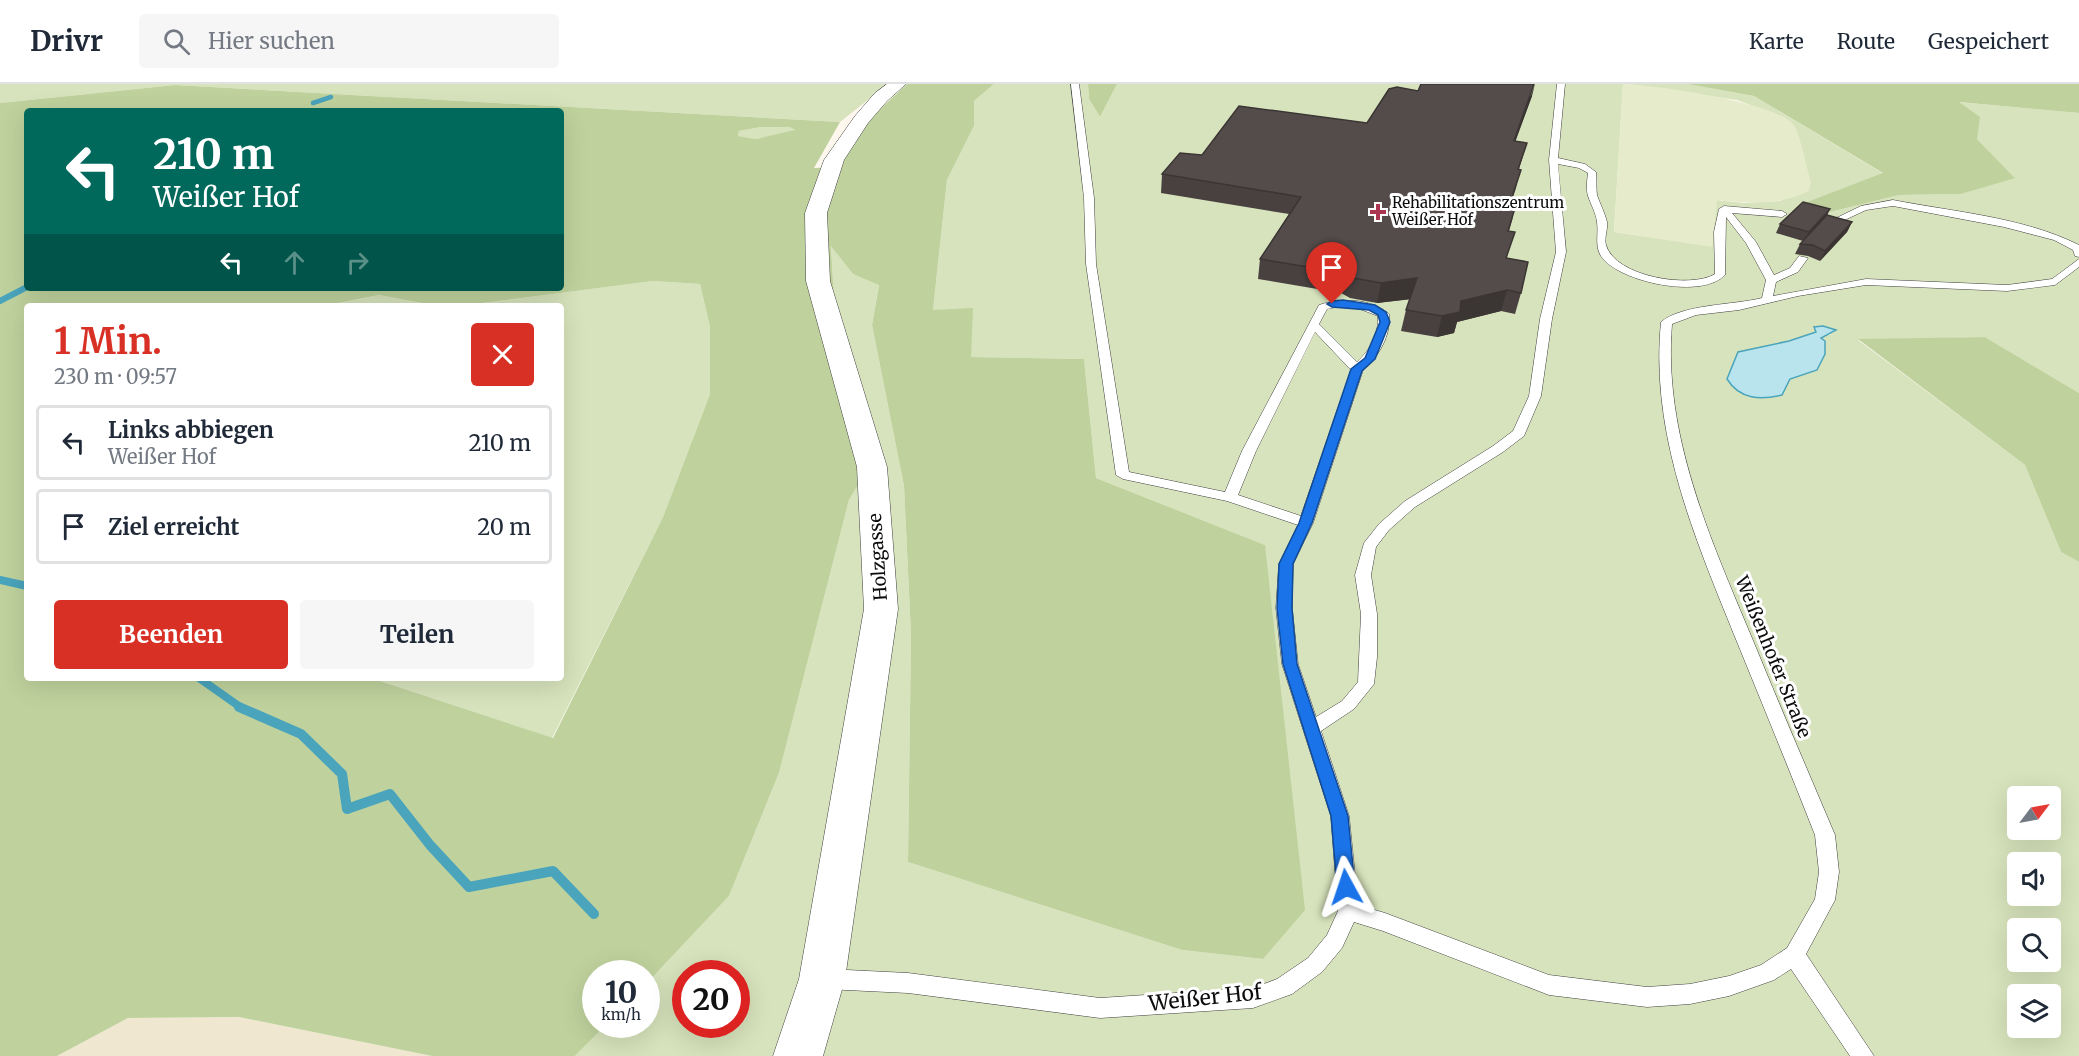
<!DOCTYPE html>
<html lang="de">
<meta charset="utf-8">
<style>
body{margin:0;font-family:Merriweather,serif;background:#f6f6f7;color:#1f2937;height:100vh;display:flex;flex-direction:column;font-size:22px;white-space:nowrap}
*{box-sizing:border-box;margin:0}
p{font-size:20px;color:#747a83}
.icon{flex:none;width:33px;height:33px;fill:none;stroke:currentColor;stroke-width:2;stroke-linecap:round;stroke-linejoin:round}
.map{position:relative;flex:1;overflow:hidden}
.sheet{position:absolute;left:24px;top:219px;width:540px;height:378px;display:flex;flex-direction:column;background:#fff;border-radius:6px;box-shadow:0 6px 24px #0002}
.sheet>*{flex:none}
.hud{position:absolute;left:24px;top:24px;width:540px;height:183px;border-radius:6px;box-shadow:0 6px 24px #0002;background:#00695c;color:#fff;overflow:hidden}
.needle{width:39px;rotate:58deg}
.tools{position:absolute;left:2007px;top:702px;display:grid;gap:12px}
.tools a{display:grid;place-items:center;width:54px;height:54px;border-radius:6px;background:#fff;box-shadow:0 6px 24px #0002;font-size:30px}
.speed{position:absolute;left:582px;top:876px;display:flex;gap:12px;font-size:30px;font-weight:700;text-align:center}
.speed>*{display:grid;place-content:center;width:78px;height:78px;border-radius:50%;background:#fff;box-shadow:0 6px 24px #0002;line-height:1}
.speed small{font-size:15px;font-weight:400}
.speed .limit{border:9px solid #d22;background:#fff;color:#111}
.pin{position:absolute;display:grid;place-items:center;width:51px;height:51px;color:#fff;margin:-62px -26px;border-radius:50% 50% 50% 0;rotate:-45deg;box-shadow:0 0 6px #0007}
.pin .icon{rotate:45deg}
.me{position:absolute;width:66px;margin:-33px;rotate:355deg;stroke-linejoin:round;filter:drop-shadow(0 0 4px #0008)}
.turn{display:flex;align-items:center;gap:21px;height:126px;padding:0 30px;font-size:27px}
.turn .icon{width:78px;height:78px;stroke-width:2.5}
.turn b{display:block;font-size:42px;line-height:51px}
.lanes{display:flex;align-items:center;height:57px;padding:0 30px;background:#0003;justify-content:center;gap:30px;direction:ltr}
.lanes .off{opacity:.35}
.round{display:grid;place-items:center;flex:none;width:63px;height:63px;border-radius:6px;background:#f6f6f7}
.overview{display:flex;align-items:center;justify-content:space-between;height:102px;padding:0 30px}
h1{font-size:36px;font-weight:700;line-height:45px;color:#d93025}
.button{display:flex;gap:12px;margin-top:auto;padding:12px 30px}
.button a{flex:1;height:69px;border-radius:6px;background:#d93025;color:#fff;font-size:24px;font-weight:700;line-height:69px;text-align:center}
.button a+a{background:#f6f6f7;color:#1f2937}
ul{padding:0;list-style:none}
li{display:flex;align-items:center;gap:18px;height:75px;margin:0 12px 9px;padding:0 18px;border:3px solid #e0e1e3;border-radius:6px}
li div{flex:1}
li b{display:block;font-size:22px}
li em{font-style:normal}
header{display:flex;align-items:center;gap:36px;box-sizing:border-box;height:84px;padding:0 30px;background:#fff;border-bottom:2px solid #e0e1e3}
header strong{font-size:28px}
nav{display:flex;gap:33px;margin-inline-start:auto;font-size:21px}
.search{width:420px;height:54px;background:#f6f6f7;display:flex;align-items:center;gap:15px;box-sizing:border-box;padding:0 21px;border-radius:6px;color:#747a83;font-size:22px}
.map>svg:first-child{display:block}
</style>
<header>
<strong>Drivr</strong>
<div class="search"><svg class="icon" aria-label="search" viewBox="0 0 24 24"><circle cx="10" cy="10" r="6"/><path d="M15 15l6 6"/></svg>Hier suchen</div>
<nav><a>Karte</a><a>Route</a><a>Gespeichert</a></nav>
</header>
<div class="map">
<svg width="2079" height="972" viewBox="0 0 2079 972">
<rect width="100%" height="100%" fill="#fdf7ee"/>
<path fill="#f0e7d1" d="M239 933 432 972H57L128 934Z"/>
<path fill="#d7e3bc" fill-rule="evenodd" d="M0 0H888L840 38 175 1 0 19Z
M994 0H1088L1089 15 1100 33 1117 0H1623L1614 148 1712 162 1716 116 1744 119 1781 117 1786 34 1737 16 1627 0H1687L1754 12 1884 90 1807 118 1826 129 1899 111 1961 110 2014 93 1977 55 1957 18 2079 29V309L1985 253 1858 256 2025 381 2061 468 2079 478V972H575L606 941 646 940 647 899 729 812 779 689 849 416 879 366 834 215 831 161 853 190 879 200 872 241 904 402 911 551 908 778 1182 866 1263 875 1265 461 1096 394 1084 275 971 273 933 226 947 96 974 42V17ZM1823 242 1831 251H1823L1821 254 1825 257V270L1817 286 1790 295H1727L1739 268 1789 257 1817 248 1815 243ZM2018 712H2050V746H2018ZM2018 778H2050V812H2018ZM2018 844H2050V878H2018ZM686 890H736V940H686ZM2018 910H2050V944H2018Z
M761 43H791L796 47 756 55 738 52 739 47Z
M653 197 700 200 710 243V310L663 433 552 654 371 594H561V222H459Z
M379 211 438 222H322Z"/>
<path fill="#bfd29d" fill-rule="evenodd" d="M907 0H994L974 17V42L947 96 933 226 973 224 971 273 1084 275 1096 394 1265 461 1305 826 1263 875 1182 866 908 778 911 551 904 402 872 241 879 201 853 190 831 162 834 215 879 366 849 416 779 689 729 812 647 899 646 890H596V940L606 941 575 972H432L239 933 128 934 57 972H0V19L175 1 840 38 814 84 840 83 861 43ZM27 27H561V204H27ZM761 43H790L795 46 756 55 738 52 739 47ZM653 197 700 200 710 243V310L663 433 553 654 371 594H27V222H322L379 211 438 222H459Z
M1088 0H1117L1100 33 1089 15Z
M1687 0H2079V29L1959 18 1980 33 1977 55 2015 94 1961 110 1899 111 1826 129 1807 118 1883 89 1754 12Z
M1985 253 2079 309V478L2061 468 2025 381 1858 255Z"/>
<path fill="#e6ebcc" d="M1623 0C1655 1 1774 18 1793 40 1800 48 1807 86 1811 98L1809 107C1779 122 1749 119 1717 116L1712 163 1614 148Z"/>
<path fill="#b9e4ee" stroke="#49a4bc" stroke-width="1.5" d="M1823 242 1836 246 1821 254 1825 257V270L1817 286 1790 295 1782 311C1761 316 1740 316 1727 295L1738 268 1789 257 1816 248 1814 243Z"/>
<g fill="none" stroke-linecap="round" stroke-linejoin="round">
<path stroke="#49a4bc" stroke-width="4.5" d="M313 19 331 13"/>
<path stroke="#49a4bc" stroke-width="6" d="M0 217 27 203"/>
<path stroke="#49a4bc" stroke-width="8" d="M0 496 27 502
M199 594 243 625"/>
<path stroke="#49a4bc" stroke-width="10" d="M239 623 301 650 342 690 347 725 390 710 430 761 469 803 553 787 594 830"/>
<defs>
<path id="service" d="M1071 0H1079L1094 114 1096 180 1129 388 1225 408 1242 367 1319 221C1340 214 1371 214 1389 230 1391 252 1379 272 1363 286L1313 439 1293 480 1292 524 1298 580 1316 633 1342 617 1358 598 1361 530 1355 491 1364 459 1379 440 1405 417 1493 362 1513 347 1529 312 1540 235 1556 168 1549 76 1557 0H1565L1558 74 1585 80 1596 88C1597 96 1596 104 1597 111 1600 120 1605 129 1607 138 1608 145 1604 154 1606 161 1615 193 1691 205 1715 190L1714 148 1719 125 1724 122 1782 127 1787 130 1782 133 1732 129 1756 158 1774 191 1790 184 1799 172 1808 174 1798 188 1776 198 1773 212 1866 195 2007 201 2052 195 2079 175V183L2055 201 2007 207 1866 201 1798 212 1739 226 1696 231 1672 240C1663 350 1710 454 1752 554 1779 620 1807 685 1835 751L1839 788 1835 816 1806 870 1874 972H1850L1791 885 1774 896 1729 912 1690 920 1647 923 1549 911 1383 847 1354 838 1342 864 1322 888 1292 910 1253 924 1100 934 908 909 826 905 819 902 815 895 819 888 826 885 908 889 1100 914 1253 904 1277 895 1308 874 1327 851 1338 827 1331 732 1282 580 1276 524 1279 480 1298 441 1227 417 1123 395 1116 391 1086 180 1084 114ZM1558 80 1579 84 1588 89C1587 97 1586 105 1588 112 1591 121 1596 129 1597 138 1599 153 1593 165 1605 177 1627 199 1702 215 1725 191L1726 133 1746 159 1766 196 1762 214C1735 221 1682 220 1661 238 1650 349 1694 452 1735 553 1762 619 1789 685 1815 751L1819 788 1815 815 1787 864 1761 881 1729 892 1690 900 1647 903 1549 891 1385 829 1358 821 1349 732 1321 647 1354 625 1374 600 1377 573V530L1371 491 1376 463 1389 446 1415 423 1503 368 1524 352 1541 312 1552 235 1566 168ZM1338 223 1360 225 1378 232C1379 250 1370 266 1357 278L1319 240 1327 225ZM1315 248 1351 286 1301 432 1238 411 1256 367Z
M1893 116C1954 128 2023 133 2079 161V173L2075 172 2073 166 2054 156 2004 143 1893 122 1866 126 1834 141 1826 139 1861 122Z"/>
<path id="tertiary" d="M887 0H906L887 17 868 39 844 76 827 129 830 197 887 383 898 525 845 895 823 972H773L799 895 864 525 857 383 806 197 805 129 824 76 855 32 875 9Z"/>
</defs>
<use href="#service" stroke="#3f3f3f" stroke-width="1"/>
<use href="#tertiary" stroke="#3f3f3f" stroke-width="1"/>
<use href="#service" fill="#fff" fill-rule="evenodd"/>
<use href="#tertiary" fill="#fff" fill-rule="evenodd"/>
</g>
<path fill="#484140" d="M1418 7 1532 12 1515 57 1527 59 1519 85 1516 104 1513 113V133L1509 147 1507 175 1521 209 1515 230 1501 227 1457 238 1454 249 1437 253 1401 247 1406 226 1410 215 1377 219 1350 214 1341 209 1258 195 1260 175 1289 130 1161 109 1162 90 1202 71 1367 39Z
M1827 131 1852 138 1847 148 1820 177 1808 172 1795 170 1800 160 1803 157 1776 149 1780 140Z"/>
<path fill="#3b3534" d="M1535 0 1532 12 1509 75 1514 57Z
M1830 125 1826 134 1804 157 1809 148Z
M1852 138 1847 148 1820 177 1825 167Z
M1417 194 1412 215 1377 219 1381 199Z
M1507 206 1501 227 1457 238 1454 249 1437 253 1442 232 1461 217Z"/>
<path fill="#544c4a" stroke="#3b3534" stroke-width="1.5" d="M1421 0H1534L1514 57 1527 59 1518 85 1521 86 1512 113 1518 114 1508 147 1515 148 1506 174 1528 178 1521 209 1507 206 1461 217 1460 228 1442 232 1406 226 1417 194 1381 199 1354 194 1345 189 1260 175 1301 113 1162 90 1180 69 1202 71 1239 22 1367 39 1389 5 1397 3 1418 7Z
M1803 118 1830 125 1809 148 1780 140Z
M1827 131 1852 138 1825 167 1813 161 1800 160Z"/>
<path fill="#1a73e8" stroke="#114b97" stroke-width="1.5" d="M1343 216 1375 221 1386 228 1390 238 1375 275 1362 287 1312 439 1293 480 1292 524 1297 580 1348 732 1355 803 1352 809 1346 811 1340 809 1337 803 1331 732 1283 580 1277 524 1279 480 1299 439 1351 285 1365 274 1380 238 1378 231 1369 226 1332 223 1327 220 1332 217Z"/>
<path fill="#ab3652" stroke="#fff" stroke-width="2" d="M1375 119h6v6h6v6h-6v6h-6v-6h-6v-6h6z"/>
<g text-anchor="middle" stroke-width="6" stroke-linejoin="round" paint-order="stroke">
<g font-size="15" fill="#0c0c0c" stroke="#fff" text-anchor="start">
<text x="1392" y="124">Rehabilitationszentrum<tspan x="1392" dy="17">Weißer Hof</tspan></text>
</g>
<g font-size="18" fill="#0c0c0c" stroke="#fff">
<text transform="translate(878 473) rotate(-94)" y="6">Holzgasse</text>
<text transform="translate(1773 573) rotate(68)" y="6">Weißenhofer Straße</text>
</g>
<g font-size="21" fill="#0c0c0c" stroke="#fff">
<text transform="translate(1205 914) rotate(-6)" y="7">Weißer Hof</text>
</g>
</g>
</svg>
<div class="tools">
<a><svg class="needle" viewBox="-14 -14 28 28"><path d="M0-13l5 13h-10z" fill="#e53935"/><path d="M0 13l5-13h-10z" fill="#747a83"/></svg></a>
<a><svg class="icon" aria-label="sound" viewBox="0 0 24 24"><path d="M4 9h4l5-4v14l-5-4H4zM17 9q2 3 0 6"/></svg></a>
<a><svg class="icon" aria-label="search" viewBox="0 0 24 24"><circle cx="10" cy="10" r="6"/><path d="M15 15l6 6"/></svg></a>
<a><svg class="icon" aria-label="layers" viewBox="0 0 24 24"><path d="M12 4l9 5-9 5-9-5zM3 14l9 5 9-5"/></svg></a>
</div>
<div class="speed"><div>10<small>km/h</small></div><div class="limit">20</div></div>
<div class="pin" style="left:1332px;top:220px;background:#d93025"><svg class="icon" aria-label="arrive" viewBox="0 0 24 24"><path d="M6 21V4h12l-3 4 3 4H6"/></svg></div>
<svg class="me" style="left:1346px;top:803px" viewBox="-20 -20 40 40"><path d="M0-17L14 15 0 8-14 15z" fill="#1a73e8" stroke="#fff" stroke-width="4"/></svg>
<div class="hud">
<div class="turn"><svg class="icon" aria-label="left" viewBox="0 0 24 24"><path d="M17 20v-9H6M10 6l-5 5 5 5"/></svg><div><b>210 m</b>Weißer Hof</div></div>
<div class="lanes"><svg class="icon" aria-label="left" viewBox="0 0 24 24"><path d="M17 20v-9H6M10 6l-5 5 5 5"/></svg><svg class="icon off" aria-label="ahead" viewBox="0 0 24 24"><path d="M12 20V5M6 11l6-6 6 6"/></svg><svg class="icon off" aria-label="right" viewBox="0 0 24 24"><path d="M7 20v-9h11M14 6l5 5-5 5"/></svg></div>
</div>
<section class="sheet">
<div class="overview"><div><h1>1 Min.</h1><p>230 m · 09:57</p></div><a class="round" style="background:#d93025;color:#fff"><svg class="icon" aria-label="close" viewBox="0 0 24 24"><path d="M6 6l12 12M18 6L6 18"/></svg></a></div>
<ul>
<li><svg class="icon" aria-label="left" viewBox="0 0 24 24"><path d="M17 20v-9H6M10 6l-5 5 5 5"/></svg><div><b>Links abbiegen</b><p>Weißer Hof</p></div><em>210 m</em></li>
<li><svg class="icon" aria-label="arrive" viewBox="0 0 24 24"><path d="M6 21V4h12l-3 4 3 4H6"/></svg><div><b>Ziel erreicht</b></div><em>20 m</em></li>
</ul>
<div class="button"><a>Beenden</a><a>Teilen</a></div>
</section>
</div>
